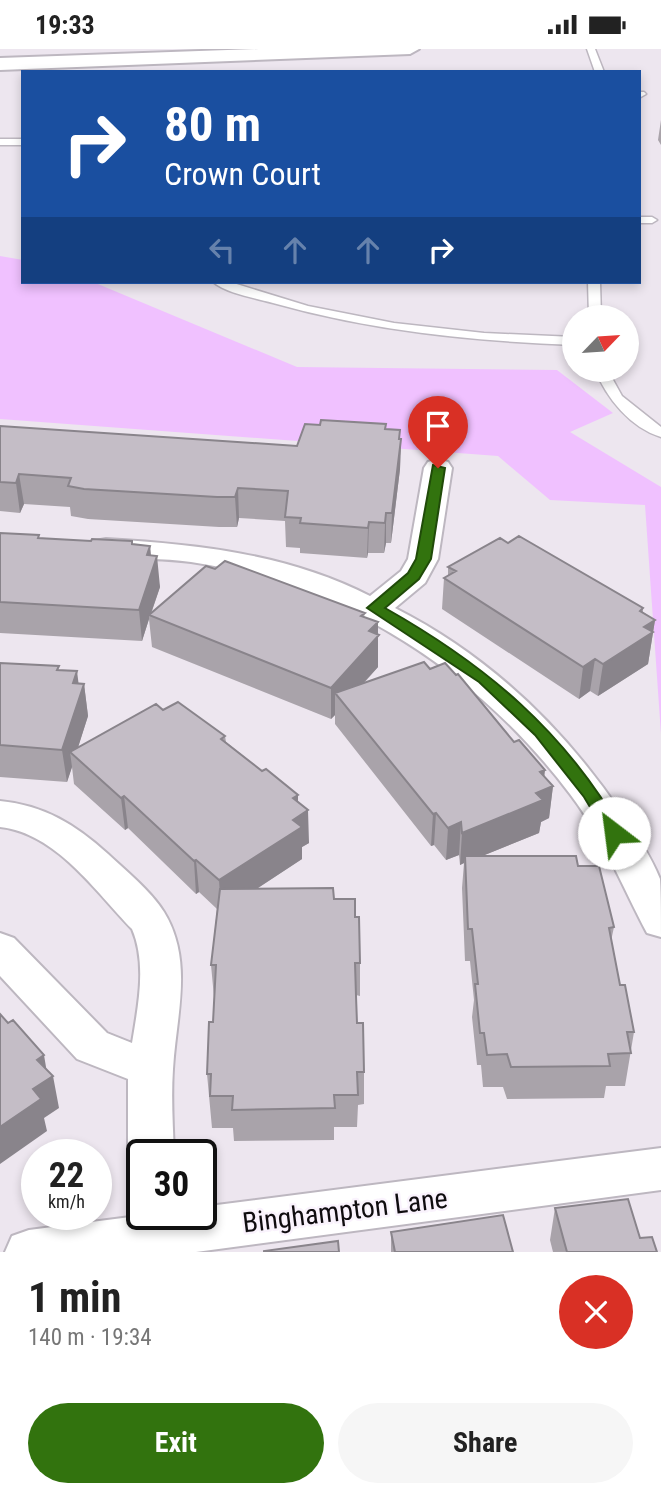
<!DOCTYPE html>
<meta charset="utf-8">
<style>
body{margin:0;font-family:"Roboto Condensed",sans-serif;background:#f6f6f6;color:#222;height:100vh;display:flex;flex-direction:column;font-size:26px;white-space:nowrap}
*{box-sizing:border-box;margin:0}
p{font-size:23px;color:#767676}
.icon{flex:none;width:38px;height:38px;fill:none;stroke:currentColor;stroke-width:2;stroke-linecap:round;stroke-linejoin:round}
.map{position:relative;height:1203px;overflow:hidden}
.side{display:flex;flex-direction:column;background:#fff;flex:1}
.side>*{flex:none}
.top-card{position:absolute;left:21px;top:21px;width:620px;height:214px;border-radius:0px;box-shadow:0 4px 10px #0003;background:#1a4fa0;color:#fff;overflow:hidden}
.needle{width:46px;rotate:65deg}
.buttons{position:absolute;left:562px;top:256px;display:grid;gap:14px}
.buttons a{display:grid;place-items:center;width:77px;height:77px;border-radius:50%;background:#fff;box-shadow:0 4px 10px #0003;font-size:35px}
.speed{position:absolute;left:21px;top:1090px;display:flex;gap:14px;font-size:35px;font-weight:700;text-align:center}
.speed>*{display:grid;place-content:center;width:91px;height:91px;border-radius:50%;background:#fff;box-shadow:0 4px 10px #0003;line-height:1}
.speed small{font-size:18px;font-weight:400}
.speed .limit{border:4px solid #111;border-radius:10px;background:#fff;color:#111}
.pin{position:absolute;display:grid;place-items:center;width:60px;height:60px;color:#fff;margin:-72px -30px;border-radius:50% 50% 50% 0;rotate:-45deg;box-shadow:0 0 7px #0007}
.pin .icon{rotate:45deg}
.me{position:absolute;width:77px;margin:-38px;rotate:330deg;stroke-linejoin:round;filter:drop-shadow(0 0 5px #0008)}
.turn{display:flex;align-items:center;gap:24px;height:147px;padding:0 28px;font-size:32px}
.turn .icon{width:91px;height:91px;stroke-width:2.5}
.turn b{display:block;font-size:49px;line-height:60px}
.lanes{display:flex;align-items:center;height:66px;padding:0 28px;background:#0003;justify-content:center;gap:35px;direction:ltr}
.lanes .off{opacity:.35}
.round{display:grid;place-items:center;flex:none;width:74px;height:74px;border-radius:37px;background:#f6f6f6}
.head{display:flex;align-items:center;justify-content:space-between;height:119px;padding:0 28px}
h1{font-size:42px;font-weight:700;line-height:52px}
.button{display:flex;gap:14px;margin-top:auto;padding:14px 28px}
.button a{flex:1;height:80px;border-radius:42px;background:#32730e;color:#fff;font-size:28px;font-weight:700;line-height:80px;text-align:center}
.button a+a{background:#f6f6f6;color:#222}
.status{display:flex;justify-content:space-between;align-items:center;height:49px;padding:0 35px;background:#fff;direction:ltr}
.status svg{height:19px;fill:currentColor}
.map>svg:first-child{display:block}
</style>
<div class="status"><b>19:33</b><svg viewBox="0 0 49 12"><path d="M0 12V9h3v3zM5 12V6h3v6zM10 12V3h3v9zM15 12V0h3v12zM26 1h20v11H26zM47 4h2v5h-2z"/></svg></div>
<div class="map">
<svg width="661" height="1203" viewBox="0 0 661 1203">
<rect width="100%" height="100%" fill="#ede6ef"/>
<path fill="#f0c1ff" d="M0 207 23 211V233H93L297 318 557 321 613 364 570 383 661 438V685L645 456 550 451 498 407 0 370Z"/>
<g fill="none" stroke-linecap="round" stroke-linejoin="round">
<defs>
<path id="lane" d="M587 0H595L604 23H595Z
M639 43H644L646 45 639 49Z
M0 90H23V96H0Z
M639 168H652L657 171 652 174H639Z
M213 233H230L308 257 394 274 484 284 574 288V296C472 292 372 282 273 254 255 249 228 245 213 233Z
M588 233H600L601 268H589Z
M595 320H607L622 347 661 378V388C631 379 606 349 595 320Z"/>
<path id="street" d="M259 0H419L410 5 0 21V9Z
M438 410 448 413 452 419 438 510 425 534 395 559C488 606 564 679 622 765 636 785 651 807 660 830 661 846 661 871 661 888L647 884C622 837 603 788 570 745 478 623 343 535 191 513 163 509 134 510 106 508L95 506 91 499 95 492 106 490C197 495 288 505 370 547L401 522 408 510 424 419 428 413Z
M0 752C44 756 76 776 108 805 126 822 151 842 164 863 194 912 176 967 173 1020 171 1049 173 1077 174 1106H142V1123L135 1120 128 1106V1030L77 1010 0 927V884L14 889 107 984 132 994C138 957 147 915 132 880 95 842 56 784 0 778Z
M661 1099V1141L196 1203H5L12 1187 29 1181 146 1166H201V1158Z"/>
</defs>
<use href="#lane" stroke="#bdb7c0" stroke-width="3"/>
<use href="#street" stroke="#bdb7c0" stroke-width="4"/>
<use href="#lane" fill="#fff" fill-rule="evenodd"/>
<use href="#street" fill="#fff" fill-rule="evenodd"/>
</g>
<path fill="#a9a3aa" d="M661 71V96L658 91Z
M0 377 297 397 386 380 401 390 400 420 391 494H386L384 504H368L367 509 300 504V499L286 498 285 472 239 469 237 478H219L88 470 71 467 70 458 24 455 20 464 0 462Z
M0 484 39 486V489L91 492H132L133 496 150 497 151 507 160 538 151 565 215 520 365 564 364 568 378 573V618L364 634 430 620 514 693 553 737 549 769 541 773 539 784 482 807 578 817 614 878 611 892 620 936 634 983 625 1037H606L604 1049 507 1050 503 1038H483L481 1016H477L472 968 474 951 470 912H465L462 839 464 814 460 816 459 806 446 811 434 796 431 797 335 675V666L331 670 152 598 149 570 142 592 0 584Z
M508 494 643 559V563L655 571 648 615 598 647 590 642 579 650 442 560 444 529 448 527V518Z
M0 614 59 621 79 635H84L88 667 78 698 163 661 225 687 226 693 262 722 298 746V753L309 794 302 798V810L258 839 334 850 355 868 360 914V947L356 946 357 974 364 1023V1055L358 1056 357 1078H334V1091L234 1092 233 1079H212L207 1025 213 973 214 948 211 916 217 860 199 843 196 845 128 779 125 781 74 735 72 718 67 733 0 728Z
M555 1159 640 1189 657 1203H553L550 1191Z
M391 1183 513 1203H391Z"/>
<path fill="#89848b" d="M400 381 399 407 401 390 400 420 391 494 392 464Z
M19 425 24 455 20 464 16 434Z
M238 439 239 469 237 478 235 448Z
M386 464V494L384 504 385 474Z
M369 473 368 504 367 509 368 479Z
M150 497 152 522 157 507 160 538 150 567 149 566V570L142 592 139 561 147 506Z
M655 571 648 615 598 647 603 615 644 578Z
M378 573V618L344 655 335 644V666L331 670V639L369 582Z
M595 610 590 642 579 650 583 618Z
M77 622 80 646 84 635 88 667 75 708 70 703 72 718 67 733 62 701 73 634Z
M545 721 543 741 553 737 549 769 541 773 539 784 465 814V807L464 814 460 816 462 784 540 723Z
M298 746V768L308 761 309 794 302 798V810L221 863 219 831 293 749Z
M124 747 128 779 125 781 121 749Z
M436 764 434 796 431 797 433 765Z
M461 773 459 806 446 811 448 779Z
M196 811 199 843 196 845 194 812Z
M44 1006 48 1030 53 1027 59 1059 44 1069 47 1082 0 1115V1078L33 1040 37 1011Z"/>
<path fill="#c4bdc6" stroke="#89848b" stroke-width="2" d="M321 371 386 375 385 380 400 381 399 390H401L392 464H386L385 474 369 473 368 479 300 474 301 469 285 468 288 442 238 439 235 448H217L84 440 68 437 71 429 19 425 16 434 0 433V377L297 397 305 375 320 376Z
M0 484 39 486 38 489 91 492 92 490 132 492V495L150 497 147 506 157 507 139 561 0 553Z
M519 487 643 559 640 562 655 571 644 578 653 583 603 615 595 610 583 618 444 529 456 522 448 518 500 489 508 494Z
M225 512 365 564 361 567 378 573 369 582 379 586 331 639 149 566 206 517 215 520Z
M424 613 430 620 445 614 456 626 458 625 514 693 519 691 545 721 540 723 553 737 536 744 543 751 462 784 461 773 448 779 436 764 433 765 335 644Z
M0 614 59 617 57 621 77 622 73 634 84 635 62 701 0 696Z
M178 653 225 687 221 690 262 722 266 720 298 746 293 749 308 761 293 771 302 778 219 831 196 811 194 812 124 747 121 749 70 703 156 655 163 661Z
M465 807H576L578 817H599L614 878 609 879 620 936H625L634 983H627L631 1004 608 1005 610 1017 511 1018 507 1005 487 1006 484 984H480L475 935H478L472 880H468Z
M333 839 334 850H355V868H359L360 914H355L356 947 357 974H363L364 1023H357L358 1046H334L335 1059 232 1061 233 1047H210L211 1025H207L209 973H213L216 916H211L220 840Z
M0 965 8 974 13 971 44 1006 37 1011 53 1027 33 1040 41 1050 0 1078Z
M628 1150 640 1189 652 1188 657 1203H567L555 1159Z
M503 1166 513 1203H395L391 1183Z
M338 1192 339 1203H264V1202Z"/>
<path fill="#32730e" stroke="#204b09" stroke-width="2" d="M433 416 445 419 431 510 419 530 385 559C486 616 565 682 623 784L620 788H608L584 748 535 686 479 633 367 559 408 524 416 510Z"/>
<g text-anchor="middle" stroke-width="5" stroke-linejoin="round" paint-order="stroke">
<g font-size="28" fill="#0f0c0f" stroke="#faf3fd">
<text transform="translate(345 1161) rotate(-7)" y="10">Binghampton Lane</text>
</g>
</g>
</svg>
<div class="buttons">
<a><svg class="needle" viewBox="-14 -14 28 28"><path d="M0-13l5 13h-10z" fill="#e53935"/><path d="M0 13l5-13h-10z" fill="#767676"/></svg></a>
</div>
<div class="speed"><div>22<small>km/h</small></div><div class="limit">30</div></div>
<div class="pin" style="left:438px;top:419px;background:#d93025"><svg class="icon" aria-label="arrive" viewBox="0 0 24 24"><path d="M6 21V4h12l-3 4 3 4H6"/></svg></div>
<svg class="me" style="left:614px;top:784px" viewBox="-20 -20 40 40"><circle r="19" fill="#fff"/><path d="M0-13L10 11 0 6-10 11z" fill="#32730e"/></svg>
<div class="top-card">
<div class="turn"><svg class="icon" aria-label="right" viewBox="0 0 24 24"><path d="M7 20v-9h11M14 6l5 5-5 5"/></svg><div><b>80 m</b>Crown Court</div></div>
<div class="lanes"><svg class="icon off" aria-label="left" viewBox="0 0 24 24"><path d="M17 20v-9H6M10 6l-5 5 5 5"/></svg><svg class="icon off" aria-label="ahead" viewBox="0 0 24 24"><path d="M12 20V5M6 11l6-6 6 6"/></svg><svg class="icon off" aria-label="ahead" viewBox="0 0 24 24"><path d="M12 20V5M6 11l6-6 6 6"/></svg><svg class="icon" aria-label="right" viewBox="0 0 24 24"><path d="M7 20v-9h11M14 6l5 5-5 5"/></svg></div>
</div>
</div>
<section class="side">
<div class="head"><div><h1>1 min</h1><p>140 m · 19:34</p></div><a class="round" style="background:#d93025;color:#fff"><svg class="icon" aria-label="close" viewBox="0 0 24 24"><path d="M6 6l12 12M18 6L6 18"/></svg></a></div>
<div class="button"><a>Exit</a><a>Share</a></div>
</section>
